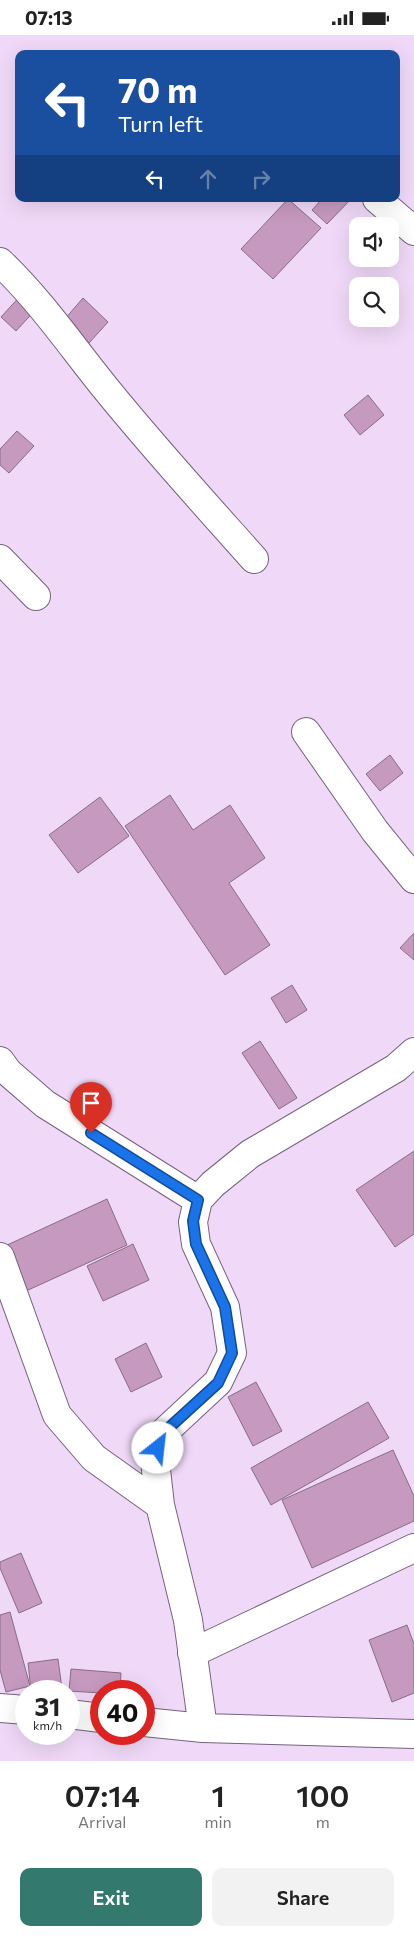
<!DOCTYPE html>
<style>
body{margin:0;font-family:Commissioner,sans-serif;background:#f2f2f2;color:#222;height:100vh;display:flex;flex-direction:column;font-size:19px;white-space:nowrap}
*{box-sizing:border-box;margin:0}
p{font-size:16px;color:#767676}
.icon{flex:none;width:28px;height:28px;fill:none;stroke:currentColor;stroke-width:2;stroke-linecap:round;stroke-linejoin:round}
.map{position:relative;height:1726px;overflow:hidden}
.sheet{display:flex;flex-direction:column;background:#fff;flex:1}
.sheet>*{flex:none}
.top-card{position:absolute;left:15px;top:15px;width:385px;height:152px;border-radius:10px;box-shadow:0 5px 20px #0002;background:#1a4fa0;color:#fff;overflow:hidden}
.controls{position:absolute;left:349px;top:182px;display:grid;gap:10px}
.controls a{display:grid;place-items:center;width:50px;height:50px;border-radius:10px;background:#fff;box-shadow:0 5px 20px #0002;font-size:25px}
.speed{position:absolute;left:15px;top:1645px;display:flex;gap:10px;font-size:25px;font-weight:700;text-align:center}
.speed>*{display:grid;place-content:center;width:65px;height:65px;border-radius:50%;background:#fff;box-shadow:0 5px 20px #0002;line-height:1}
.speed small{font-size:12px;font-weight:400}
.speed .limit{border:8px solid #d22;background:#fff;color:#111}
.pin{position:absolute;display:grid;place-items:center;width:42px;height:42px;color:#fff;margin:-51px -21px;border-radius:50% 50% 50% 0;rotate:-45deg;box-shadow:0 0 5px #0007}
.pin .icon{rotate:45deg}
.me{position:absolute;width:55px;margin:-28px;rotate:29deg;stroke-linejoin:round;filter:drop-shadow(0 0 4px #0008)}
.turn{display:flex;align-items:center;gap:18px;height:105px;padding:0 20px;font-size:22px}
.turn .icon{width:65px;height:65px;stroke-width:2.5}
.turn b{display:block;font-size:35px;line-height:42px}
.lanes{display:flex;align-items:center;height:48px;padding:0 20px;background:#0003;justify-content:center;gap:25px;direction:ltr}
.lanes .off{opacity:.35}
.eta{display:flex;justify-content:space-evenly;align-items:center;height:85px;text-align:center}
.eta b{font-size:30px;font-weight:600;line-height:35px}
.action{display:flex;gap:10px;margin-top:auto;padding:10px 20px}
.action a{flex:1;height:58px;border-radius:10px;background:#34796d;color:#fff;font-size:20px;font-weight:600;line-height:58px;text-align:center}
.action a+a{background:#f2f2f2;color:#222}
.status{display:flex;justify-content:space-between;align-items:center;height:35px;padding:0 25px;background:#fff;direction:ltr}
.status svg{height:14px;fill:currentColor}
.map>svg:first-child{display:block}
</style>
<div class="status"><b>07:13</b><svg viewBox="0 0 49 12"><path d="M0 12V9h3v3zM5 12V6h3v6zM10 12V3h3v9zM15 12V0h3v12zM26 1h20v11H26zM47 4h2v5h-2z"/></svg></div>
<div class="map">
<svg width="414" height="1726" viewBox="0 0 414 1726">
<rect width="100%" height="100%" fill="#f0d9f8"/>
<path fill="#c699c0" stroke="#886c84" d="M288 164 321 193 273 244 241 214Z
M322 164H351L327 189 312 175Z
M23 258 38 272 16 296 1 282Z
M83 263 108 287 89 308 64 285Z
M368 360 384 380 360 400 344 380Z
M17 396 34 411 9 438 0 430V414Z
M390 720 403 738 380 756 366 739Z
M170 760 193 795 230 770 265 823 229 848 270 910 225 940 125 791Z
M100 762 129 801 78 838 49 800Z
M414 898V925L400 913Z
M292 950 307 975 286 988 271 963Z
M260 1006 297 1063 279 1074 242 1018Z
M414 1116V1199L395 1212 356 1155Z
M107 1164 127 1210 26 1256 5 1211Z
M133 1209 149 1245 103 1266 87 1231Z
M146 1308 162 1342 131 1357 115 1324Z
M256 1347 282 1396 253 1411 228 1362Z
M368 1367 389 1403 271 1470 251 1433Z
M393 1415 414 1461V1486L312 1533 282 1465Z
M21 1518 42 1568 19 1578 0 1533V1527Z
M10 1577 30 1651 6 1657 0 1635V1580Z
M407 1590 414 1609V1658L392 1667 369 1605Z
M58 1624 62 1654 31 1656 28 1628Z
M71 1634 121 1638 120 1656H101V1658L69 1656Z"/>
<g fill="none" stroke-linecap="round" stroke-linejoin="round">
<defs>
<path id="minor" d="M377 164 414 196
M0 227C41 266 72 312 107 355 154 413 205 469 254 524
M0 524 36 561
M306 697 375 796 414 844
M0 1026 8 1037 45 1069 198 1165
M0 1222 57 1380 94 1423 160 1470
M192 1618 414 1513
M0 1673 26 1675
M69 1679 101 1683
M144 1687 203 1693 414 1699
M203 1693 188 1585 160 1470 155 1426 161 1400 218 1347 232 1318 225 1272 196 1209 193 1187 198 1165 213 1149 250 1119 396 1033 414 1017"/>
</defs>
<use href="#minor" stroke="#76627d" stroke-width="30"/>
<use href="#minor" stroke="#fff" stroke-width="28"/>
</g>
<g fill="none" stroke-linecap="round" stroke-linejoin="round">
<defs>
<path id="route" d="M91 1098 198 1165 193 1186 196 1209 225 1272 232 1318 218 1348 161 1400 158 1413"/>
</defs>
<use href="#route" stroke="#114b97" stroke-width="12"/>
<use href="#route" stroke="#1a73e8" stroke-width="9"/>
</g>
</svg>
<div class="controls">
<a><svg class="icon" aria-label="sound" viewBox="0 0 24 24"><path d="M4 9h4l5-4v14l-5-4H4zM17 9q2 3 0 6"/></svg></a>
<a><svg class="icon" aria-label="search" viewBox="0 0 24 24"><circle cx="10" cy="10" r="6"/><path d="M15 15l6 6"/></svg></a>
</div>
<div class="speed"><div>31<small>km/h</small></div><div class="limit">40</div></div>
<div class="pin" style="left:91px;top:1098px;background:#d93025"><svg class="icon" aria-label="arrive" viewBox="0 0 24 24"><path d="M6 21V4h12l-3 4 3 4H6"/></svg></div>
<svg class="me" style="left:158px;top:1413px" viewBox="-20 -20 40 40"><circle r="19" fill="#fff"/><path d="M0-13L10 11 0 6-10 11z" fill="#1a73e8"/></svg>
<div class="top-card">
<div class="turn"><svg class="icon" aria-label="left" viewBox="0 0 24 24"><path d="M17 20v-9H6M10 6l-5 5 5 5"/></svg><div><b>70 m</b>Turn left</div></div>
<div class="lanes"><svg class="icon" aria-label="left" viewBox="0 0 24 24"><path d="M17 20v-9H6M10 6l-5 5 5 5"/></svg><svg class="icon off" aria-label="ahead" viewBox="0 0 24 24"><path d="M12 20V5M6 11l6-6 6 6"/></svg><svg class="icon off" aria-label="right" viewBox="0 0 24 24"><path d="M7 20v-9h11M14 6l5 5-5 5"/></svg></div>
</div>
</div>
<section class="sheet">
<div class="eta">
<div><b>07:14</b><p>Arrival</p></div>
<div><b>1</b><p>min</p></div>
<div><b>100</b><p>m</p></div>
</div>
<div class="action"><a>Exit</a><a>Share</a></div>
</section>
